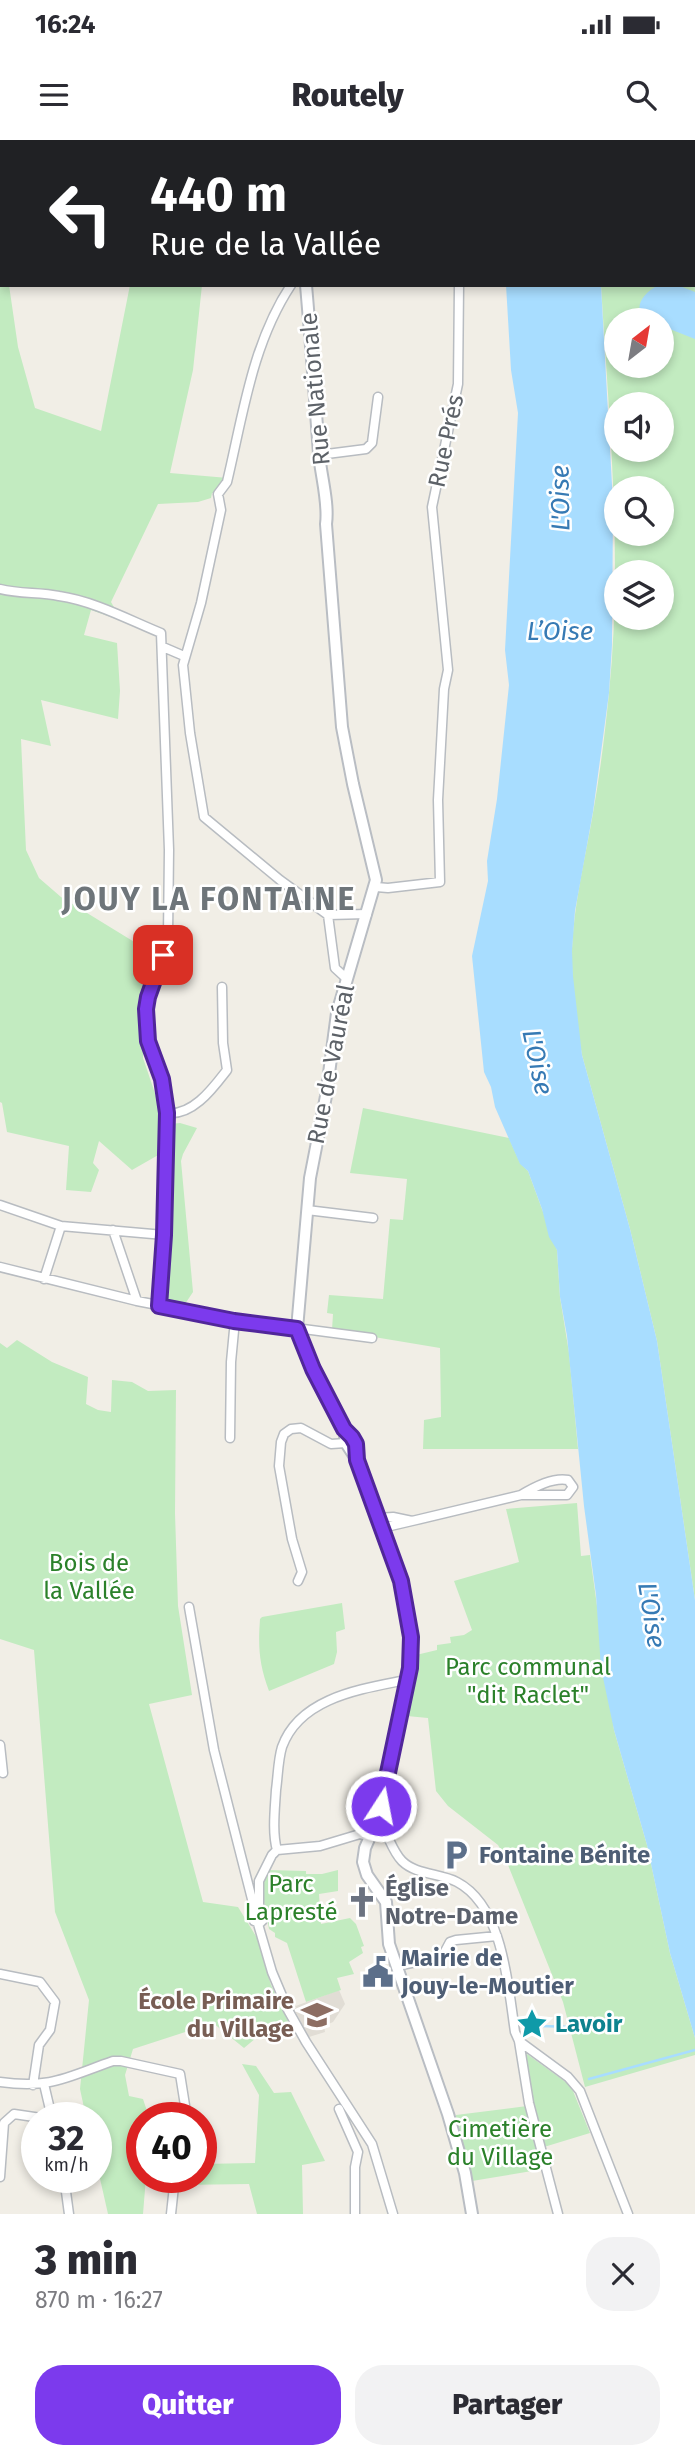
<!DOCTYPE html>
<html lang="fr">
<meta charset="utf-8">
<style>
body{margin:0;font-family:"Fira Sans",sans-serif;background:#f2f2f3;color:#2b2b33;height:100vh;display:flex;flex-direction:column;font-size:26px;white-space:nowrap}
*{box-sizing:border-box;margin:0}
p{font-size:23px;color:#7c7c81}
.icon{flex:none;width:38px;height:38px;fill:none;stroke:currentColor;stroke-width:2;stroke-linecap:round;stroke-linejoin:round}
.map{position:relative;height:2074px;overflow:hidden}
.drawer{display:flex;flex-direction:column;background:#fff;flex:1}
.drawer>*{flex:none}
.banner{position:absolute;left:0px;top:0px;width:696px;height:147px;box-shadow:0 4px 10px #0003;background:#202124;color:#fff;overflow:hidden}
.needle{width:46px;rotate:31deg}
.tools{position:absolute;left:604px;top:168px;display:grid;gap:14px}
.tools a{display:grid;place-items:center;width:70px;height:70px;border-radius:50%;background:#fff;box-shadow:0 4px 10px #0003;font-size:35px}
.speed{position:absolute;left:21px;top:1962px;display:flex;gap:14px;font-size:35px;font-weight:700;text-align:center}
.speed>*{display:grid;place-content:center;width:91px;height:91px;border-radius:50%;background:#fff;box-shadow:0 4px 10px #0003;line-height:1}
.speed small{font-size:18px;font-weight:400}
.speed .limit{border:10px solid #d22;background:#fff;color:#111}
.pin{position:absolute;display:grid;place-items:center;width:60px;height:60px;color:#fff;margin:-30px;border-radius:14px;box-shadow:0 4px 10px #0006}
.me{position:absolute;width:77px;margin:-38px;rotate:11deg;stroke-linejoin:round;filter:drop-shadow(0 0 5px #0008)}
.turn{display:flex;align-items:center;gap:24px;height:147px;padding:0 35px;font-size:32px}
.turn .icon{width:91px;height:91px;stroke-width:2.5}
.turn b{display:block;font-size:49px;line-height:60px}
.round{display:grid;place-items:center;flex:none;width:74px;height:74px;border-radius:28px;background:#f2f2f3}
.head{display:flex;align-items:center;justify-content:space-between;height:119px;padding:0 35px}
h1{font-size:42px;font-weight:800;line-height:52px}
.button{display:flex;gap:14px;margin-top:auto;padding:14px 35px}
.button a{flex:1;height:80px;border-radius:28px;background:#7c3aed;color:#fff;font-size:28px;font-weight:800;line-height:80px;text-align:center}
.button a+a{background:#f2f2f3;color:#2b2b33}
.status{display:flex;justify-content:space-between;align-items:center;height:49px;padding:0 35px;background:#fff;direction:ltr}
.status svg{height:19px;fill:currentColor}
header{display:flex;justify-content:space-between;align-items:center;height:91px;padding:0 35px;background:#fff;font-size:32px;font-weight:800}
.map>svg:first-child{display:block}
</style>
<div class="status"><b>16:24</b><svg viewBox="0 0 49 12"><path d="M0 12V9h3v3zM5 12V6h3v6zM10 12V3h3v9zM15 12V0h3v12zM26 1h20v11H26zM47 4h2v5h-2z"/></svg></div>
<header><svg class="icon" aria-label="menu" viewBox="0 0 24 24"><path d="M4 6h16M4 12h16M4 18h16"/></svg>Routely<svg class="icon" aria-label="search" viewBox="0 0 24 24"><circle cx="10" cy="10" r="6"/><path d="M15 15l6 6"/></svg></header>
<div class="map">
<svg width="695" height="2074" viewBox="0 0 695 2074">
<rect width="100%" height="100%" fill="#f1eee6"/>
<path fill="#e1ddd5" d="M339 1850 345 1864 333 1882 324 1886 325 1892 309 1897 293 1867Z"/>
<path fill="#c2ebc0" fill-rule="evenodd" d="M587 0H695V1460L657 1201 630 1089 582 915C576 881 571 844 572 809 574 763 585 719 593 673 600 634 605 593 609 553 623 417 609 280 601 145H695V2H587ZM616 180H662V226H616ZM616 264H662V310H616ZM616 348H662V394H616ZM616 432H662V478H616Z
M0 76 2 145H9L18 207 35 268 101 291 130 145H202L193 230 170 333 228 338 218 354 212 353 211 358 198 362 158 364 111 462 122 481 91 470 84 495 117 503 120 551 118 579 41 560 51 606 21 599 26 710 39 738 61 757 149 811 143 918 161 971 160 1014 132 1030 99 1001 93 1023 99 1030 91 1052 66 1050 69 1006 7 992 2 963 0 962Z
M363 968 509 998 520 1023 528 1031 557 1110 560 1157 569 1213 578 1309H423L424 1280 441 1277 440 1208 332 1190 333 1174 327 1173 329 1155 383 1159 390 1079 403 1080 407 1039 350 1033Z
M180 983 197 988 183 1014 181 1021 193 1152 185 1164 169 1162 165 1159 170 984Z
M17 1200 52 1222 88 1237 86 1264 98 1270 111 1272 112 1240 132 1242 148 1251 176 1250 175 1373 178 1466 192 1555 149 1564 203 1762 238 1767 257 1798 271 1845 291 1887 261 1894 244 1908 213 1883 133 1909 125 1935 129 1956 143 1959 149 1977 142 1978V2037H146L143 2074H108L96 2021V1978L86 1977 80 1949 89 1860 55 1772 34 1510 0 1499V1203L7 1208Z
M577 1363 581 1416 590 1415 614 1590 647 1705 670 1813 695 1898V1915L585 1947 563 1862 506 1720 498 1705 448 1666 436 1651 428 1578 407 1576 410 1537 416 1515 437 1510V1505L451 1503 450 1497 464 1495 472 1490 454 1441 519 1422 506 1369Z
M342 1463 345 1489 336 1492 337 1512 334 1524 269 1551C259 1524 258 1507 260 1479L262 1477Z
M267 1730 306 1731V1734H322L338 1730V1751L319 1754 321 1784 350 1778 356 1784 364 1806 361 1807 363 1813 349 1822 354 1834 337 1838 341 1850 306 1862 287 1803 275 1797V1793L269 1789 261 1745Z
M527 1914 567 1943 573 1951 590 1993 544 2007 523 1916Z
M242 1924 256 1926 274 1953 291 1952 325 2021 302 2025 303 2074H257L249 2044 180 2045 181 2037H201V2024L255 2023 259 1955Z
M527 1966 544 2029 472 2041 455 1980 456 1975Z"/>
<path fill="#a8ddff" d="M506 145H601L613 363 612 505 609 553 593 672 575 771 572 811 573 836 582 915 630 1089 657 1201 695 1460V1898L670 1813 647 1705 614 1590 601 1528 596 1455 584 1366 567 1196 560 1157 557 1110 549 1097 542 1069 528 1031 520 1024 495 967 491 947 484 932 472 816 488 741 487 721 497 659 509 545 505 510 518 273 511 230Z
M659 145H677L695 152V199L662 186V180C629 180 636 156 659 145Z"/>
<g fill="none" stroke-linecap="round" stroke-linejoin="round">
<path stroke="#a8ddff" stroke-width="2.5" d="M540 1886 574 1887
M589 1939 695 1910"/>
<defs>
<path id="street" d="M463 2V0
M291 145C252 204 243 275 227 342L218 354 221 370 201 463 183 525 190 593 204 677 280 740 328 775 367 774
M319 315 366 309 372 303 378 257
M0 449C20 454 39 452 59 456 94 461 129 480 161 493L169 710 168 796 148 857 146 869 148 901 162 939 167 973 164 1095 159 1165
M163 507 184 516
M376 747 388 748 440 742 438 660 444 549 448 530 432 367 458 244 459 145
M328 775 335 828 347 839
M167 973C193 976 213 948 227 930L223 903 222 847
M0 1065 61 1086 164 1095
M307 1070 373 1078
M113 1090 137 1161
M0 1127 137 1161 235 1180 372 1198
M44 1139 61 1086
M230 1298 231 1222 235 1180
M378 1378 393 1377 412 1381 382 1388
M412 1381 521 1355H567L573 1347 568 1340C553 1337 534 1347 521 1355
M298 1441 302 1432 292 1399 279 1326 281 1302 284 1294 291 1289 301 1288 331 1304 346 1303
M189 1467 214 1610 254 1767
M0 1605 3 1633
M378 1680C388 1692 391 1710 402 1721 416 1735 440 1733 457 1742 503 1766 508 1845 515 1892L519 1901 529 1963 558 2074
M277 1710C272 1692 275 1668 276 1650 278 1636 278 1620 282 1607 300 1557 362 1549 406 1540
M277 1710 320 1706 360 1694 369 1696
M255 1766 262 1769 263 1780 260 1783 254 1781 252 1771Z
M259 1766V1741L272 1715 277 1710
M258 1784 272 1832 288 1870 306 1902 372 2004 393 2074
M396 1826 442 1817 450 1802 456 1800 497 1796
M0 1834 40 1842 55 1862 50 1890 39 1905 33 1945
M519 1901 568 1937 580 1951 628 2074
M0 1942C51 1949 67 1937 113 1921H121L180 1934 187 1978
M44 1944 52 1978
M339 1969 358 2012 355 2027V2074
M0 2037 4 1983 14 1974 41 1978
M64 2037 69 2074
M171 2074 175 2037"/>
<path id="secondary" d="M282 0V2
M306 145C311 202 315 258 319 314 321 336 329 363 326 384L342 587 353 644 376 740 337 873 326 956 310 1038 297 1189 313 1229 344 1289 346 1303 357 1320 401 1441 411 1497 410 1528 379 1676 365 1708 363 1722 367 1735 386 1762 389 1804 448 1974 465 2033 472 2074
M344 1289C355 1297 356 1307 357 1320"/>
</defs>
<use href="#street" stroke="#b8bcc1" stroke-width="11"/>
<use href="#secondary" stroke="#b9bdc3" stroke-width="14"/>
<use href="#street" stroke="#fff" stroke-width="8"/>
<use href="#secondary" stroke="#fff" stroke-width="10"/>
</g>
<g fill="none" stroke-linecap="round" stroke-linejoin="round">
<defs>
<path id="route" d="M163 815 148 857 146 869 148 901 162 939 167 973 164 1095 159 1166 234 1181 297 1189 313 1229 344 1289 352 1297 356 1304 357 1320 401 1441 411 1497 410 1528 381 1666"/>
</defs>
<use href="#route" stroke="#51269a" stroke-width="18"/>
<use href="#route" stroke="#7c3aed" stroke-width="12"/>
</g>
<defs>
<symbol id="parking-bare" viewBox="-9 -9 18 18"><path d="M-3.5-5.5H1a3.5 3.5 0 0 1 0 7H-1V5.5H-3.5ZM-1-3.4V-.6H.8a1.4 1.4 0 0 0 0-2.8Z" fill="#5c6f8a" stroke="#fff" stroke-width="2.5" paint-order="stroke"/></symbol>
<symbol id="church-bare" viewBox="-9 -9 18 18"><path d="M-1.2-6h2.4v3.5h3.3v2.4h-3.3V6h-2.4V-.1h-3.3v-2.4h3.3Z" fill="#6b7280" stroke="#fff" stroke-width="2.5" paint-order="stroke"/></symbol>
<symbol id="civic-bare" viewBox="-9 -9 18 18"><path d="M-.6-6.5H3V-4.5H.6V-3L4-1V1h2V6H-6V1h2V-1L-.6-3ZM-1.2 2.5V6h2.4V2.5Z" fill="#5c6f8a" stroke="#fff" stroke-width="2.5" paint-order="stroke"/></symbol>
<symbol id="school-bare" viewBox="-9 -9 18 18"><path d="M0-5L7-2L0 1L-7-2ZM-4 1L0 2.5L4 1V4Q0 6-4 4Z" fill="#8d6e63" stroke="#fff" stroke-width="2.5" paint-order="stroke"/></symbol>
<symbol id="sight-bare" viewBox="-9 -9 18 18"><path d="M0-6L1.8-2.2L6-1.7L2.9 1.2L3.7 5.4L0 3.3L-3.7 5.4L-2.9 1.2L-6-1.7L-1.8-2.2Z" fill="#0f9aa8" stroke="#fff" stroke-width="2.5" paint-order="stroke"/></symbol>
</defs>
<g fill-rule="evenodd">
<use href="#parking-bare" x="434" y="1693" width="44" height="44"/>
<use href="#church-bare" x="340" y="1740" width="44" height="44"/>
<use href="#civic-bare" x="356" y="1810" width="44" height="44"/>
<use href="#school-bare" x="295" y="1853" width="44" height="44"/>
<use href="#sight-bare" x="510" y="1862" width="44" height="44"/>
</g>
<g text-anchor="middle" stroke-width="5" stroke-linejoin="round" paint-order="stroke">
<g font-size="24" fill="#5d6268" stroke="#fff">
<text transform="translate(315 249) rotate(-95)" y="8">Rue Nationale</text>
<text transform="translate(446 301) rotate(-78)" y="8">Rue Prés</text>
<text transform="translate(331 924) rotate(-79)" y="8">Rue de Vauréal</text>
</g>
<g font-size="24" fill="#2b812a" stroke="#fff">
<text x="89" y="1431">Bois de<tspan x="89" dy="28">la Vallée</tspan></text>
<text x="528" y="1535">Parc communal<tspan x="528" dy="28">"dit Raclet"</tspan></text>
<text x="291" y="1752">Parc<tspan x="291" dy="28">Lapresté</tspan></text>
<text x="500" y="1997">Cimetière<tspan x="500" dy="28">du Village</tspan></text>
</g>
<g font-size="24" font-weight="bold" fill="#4e5e75" stroke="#fff" text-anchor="start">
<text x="479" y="1723">Fontaine Bénite</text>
<text x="401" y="1826">Mairie de<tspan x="401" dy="28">Jouy-le-Moutier</tspan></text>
</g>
<g font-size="24" font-weight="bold" fill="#5b616d" stroke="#fff" text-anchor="start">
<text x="385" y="1756">Église<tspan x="385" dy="28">Notre-Dame</tspan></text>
</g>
<g font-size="24" font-weight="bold" fill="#785e54" stroke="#fff" text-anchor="end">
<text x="294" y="1869">École Primaire<tspan x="294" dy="28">du Village</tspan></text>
</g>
<g font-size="24" font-weight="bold" fill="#0d838f" stroke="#fff" text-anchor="start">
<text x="555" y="1892">Lavoir</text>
</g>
<g font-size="26" font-style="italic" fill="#367ab4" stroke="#fff">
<text transform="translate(560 358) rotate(-91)" y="9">L'Oise</text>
<text x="560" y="500">L’Oise</text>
<text transform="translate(538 922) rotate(78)" y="9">L'Oise</text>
<text transform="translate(652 1475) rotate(81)" y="9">L'Oise</text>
</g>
<g font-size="32" font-weight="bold" letter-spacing="2" fill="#6e757a" stroke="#fff">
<text x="209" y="770">JOUY LA FONTAINE</text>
</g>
</g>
</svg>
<div class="tools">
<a><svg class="needle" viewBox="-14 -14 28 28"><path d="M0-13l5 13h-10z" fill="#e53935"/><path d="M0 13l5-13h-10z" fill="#7c7c81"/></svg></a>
<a><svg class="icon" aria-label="sound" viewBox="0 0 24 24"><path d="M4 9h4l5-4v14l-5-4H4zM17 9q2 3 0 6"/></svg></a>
<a><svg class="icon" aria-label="search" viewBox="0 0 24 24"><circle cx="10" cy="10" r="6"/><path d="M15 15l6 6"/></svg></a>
<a><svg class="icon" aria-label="layers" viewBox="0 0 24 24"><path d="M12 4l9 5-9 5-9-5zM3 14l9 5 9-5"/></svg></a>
</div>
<div class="speed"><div>32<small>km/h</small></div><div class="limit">40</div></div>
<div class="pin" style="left:163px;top:815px;background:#d93025"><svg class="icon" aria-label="arrive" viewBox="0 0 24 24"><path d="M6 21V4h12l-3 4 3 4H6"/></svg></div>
<svg class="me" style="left:381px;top:1666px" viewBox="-20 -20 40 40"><circle r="17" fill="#7c3aed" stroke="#fff" stroke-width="3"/><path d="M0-11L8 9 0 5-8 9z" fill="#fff"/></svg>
<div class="banner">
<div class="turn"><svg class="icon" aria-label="left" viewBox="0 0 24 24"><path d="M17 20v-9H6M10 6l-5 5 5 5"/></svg><div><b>440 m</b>Rue de la Vallée</div></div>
</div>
</div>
<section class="drawer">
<div class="head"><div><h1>3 min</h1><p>870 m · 16:27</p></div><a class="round"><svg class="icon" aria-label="close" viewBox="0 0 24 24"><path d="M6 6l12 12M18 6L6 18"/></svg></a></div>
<div class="button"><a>Quitter</a><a>Partager</a></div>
</section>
